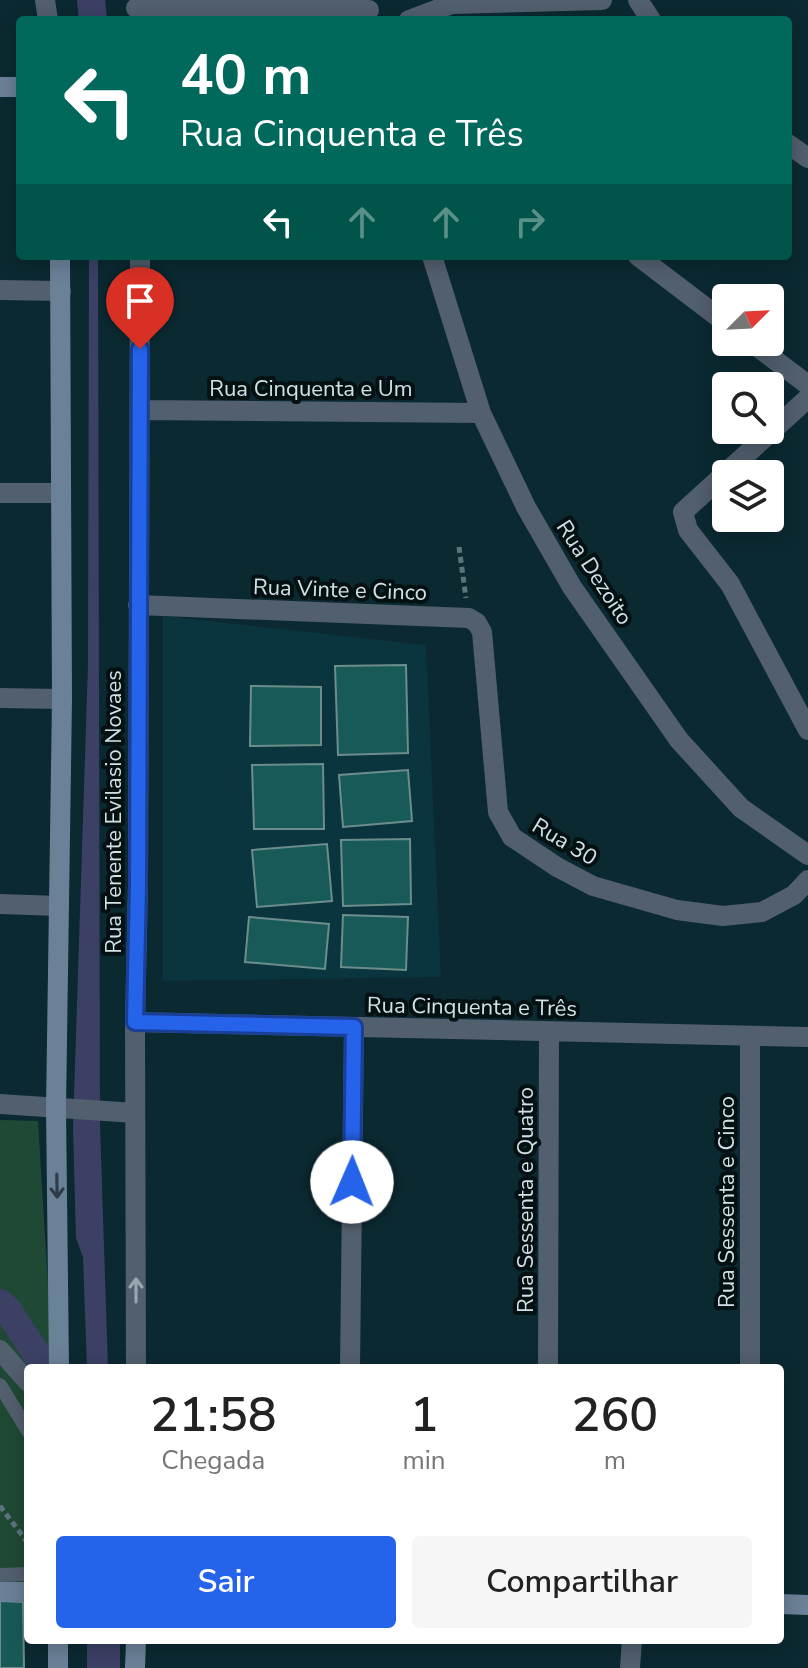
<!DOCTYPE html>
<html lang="pt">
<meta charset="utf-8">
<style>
body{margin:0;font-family:"Nunito Sans",sans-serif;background:#f6f6f6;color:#222;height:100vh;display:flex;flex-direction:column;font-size:30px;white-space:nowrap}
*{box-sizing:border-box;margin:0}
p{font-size:26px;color:#767676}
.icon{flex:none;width:44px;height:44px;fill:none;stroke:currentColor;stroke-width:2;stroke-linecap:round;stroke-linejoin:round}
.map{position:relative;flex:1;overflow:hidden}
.panel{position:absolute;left:24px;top:1364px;width:760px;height:280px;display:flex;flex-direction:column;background:#fff;border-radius:8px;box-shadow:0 4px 20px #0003}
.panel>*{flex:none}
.hud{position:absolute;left:16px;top:16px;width:776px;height:244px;border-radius:8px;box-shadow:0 4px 20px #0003;background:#00695c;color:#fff;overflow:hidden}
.needle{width:52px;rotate:66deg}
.buttons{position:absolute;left:712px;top:284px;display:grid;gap:16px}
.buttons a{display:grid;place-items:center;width:72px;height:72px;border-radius:8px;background:#fff;box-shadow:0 4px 20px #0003;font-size:40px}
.pin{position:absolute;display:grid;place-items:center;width:68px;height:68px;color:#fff;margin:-82px -34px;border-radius:50% 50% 50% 0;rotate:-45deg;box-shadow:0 0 8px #0007}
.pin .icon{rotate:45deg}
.me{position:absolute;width:88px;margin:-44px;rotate:1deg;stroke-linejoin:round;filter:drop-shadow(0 0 6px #0008)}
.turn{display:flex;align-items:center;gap:28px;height:168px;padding:0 32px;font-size:36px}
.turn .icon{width:104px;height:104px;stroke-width:2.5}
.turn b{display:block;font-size:56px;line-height:68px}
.lanes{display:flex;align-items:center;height:76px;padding:0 32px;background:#0003;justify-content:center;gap:40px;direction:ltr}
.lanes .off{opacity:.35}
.eta{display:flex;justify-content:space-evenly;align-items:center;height:136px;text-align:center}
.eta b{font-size:48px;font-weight:600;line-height:56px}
.action{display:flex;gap:16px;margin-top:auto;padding:16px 32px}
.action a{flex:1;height:92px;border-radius:8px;background:#2563eb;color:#fff;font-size:32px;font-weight:600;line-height:92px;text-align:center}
.action a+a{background:#f6f6f6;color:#222}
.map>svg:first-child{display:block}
</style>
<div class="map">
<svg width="808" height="1668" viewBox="0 0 808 1668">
<rect width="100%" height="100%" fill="#0b2931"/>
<path fill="#0a343e" d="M163 616 426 645 441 977 163 981Z"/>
<path fill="#1f4935" d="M0 1120 38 1121 53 1368H28V1584H0Z"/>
<path fill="#3c4065" d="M89 256H98L100 1125 108 1368H87L83 1257 76 1238 73 1128 88 664Z
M87 1640H120V1668H87Z"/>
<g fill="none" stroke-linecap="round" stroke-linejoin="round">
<path stroke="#3c4065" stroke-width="28" d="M91 0 93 20
M0 1303 7 1309 39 1358"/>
</g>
<path fill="#185a57" stroke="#6c8d8b" stroke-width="2" d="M406 665 408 753 338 755 335 666Z
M251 686 321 687V745L250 746Z
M323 764 324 829H254L252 765Z
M408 770 412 821 343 827 339 775Z
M410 839 411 904 343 906 341 840Z
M327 844 332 901 257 907 252 850Z
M343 915 408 917 406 970 341 967Z
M249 917 329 924 325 969 245 962Z
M0 1601 23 1602 24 1668H0Z"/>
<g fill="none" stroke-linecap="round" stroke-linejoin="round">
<path stroke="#5c747b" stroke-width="5" stroke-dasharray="6 4" stroke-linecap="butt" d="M459 547 466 598
M0 1506 28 1543"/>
<path stroke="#525f6e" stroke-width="14" d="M0 1385 28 1431
M0 1575 28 1574"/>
<path stroke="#525f6e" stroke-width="20" d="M45 0 48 20
M638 0 651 20
M136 8 369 10
M409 20 452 4 602 0
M788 144 808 158
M432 256 481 413 526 507 572 587 679 740 741 808 808 855
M638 256 726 323
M0 290 61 291
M751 342 808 385
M808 398 683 512 688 530 730 584 808 730
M141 410 481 413
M0 493H61
M138 605 469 618 477 623 482 632 498 812 512 837 557 867 593 886 677 910 723 916 762 912 794 895 808 880
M0 698 62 699
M0 904 59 906
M135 1022 808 1037
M750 1036V1368
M0 1104 135 1113
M0 1350 28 1382
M136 1368 135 1022 138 885 140 256
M350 1368 354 1027
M548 1368 549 1032
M630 1668 632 1640"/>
<path stroke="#6b8197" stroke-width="20" d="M0 87H20
M59 1368 56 1108 62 699 60 256
M0 1592H28
M780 1604 808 1605
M58 1668V1640
M135 1668 136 1640"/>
</g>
<defs><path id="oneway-shaft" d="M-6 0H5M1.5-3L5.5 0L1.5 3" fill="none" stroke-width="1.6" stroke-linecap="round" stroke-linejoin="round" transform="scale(2)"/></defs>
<use stroke="#2e3d48" href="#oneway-shaft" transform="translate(57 1186) rotate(89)"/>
<use stroke="#98a6b0" href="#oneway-shaft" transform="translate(136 1290) rotate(-90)"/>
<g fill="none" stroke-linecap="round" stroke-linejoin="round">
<defs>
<path id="route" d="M140 349 138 885 135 1022 354 1027 352 1182"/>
</defs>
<use href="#route" stroke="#184099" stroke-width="20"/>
<use href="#route" stroke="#2563eb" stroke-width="14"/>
</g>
<g text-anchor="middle" stroke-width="8" stroke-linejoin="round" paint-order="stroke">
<g font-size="22" fill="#d1e1e6" stroke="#051013">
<text x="311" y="396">Rua Cinquenta e Um</text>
<text transform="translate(595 572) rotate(57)" y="8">Rua Dezoito</text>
<text transform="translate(340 589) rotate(2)" y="8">Rua Vinte e Cinco</text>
<text transform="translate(113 812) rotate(-90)" y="8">Rua Tenente Evilasio Novaes</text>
<text transform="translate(565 841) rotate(31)" y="8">Rua 30</text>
<text transform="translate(472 1006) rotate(1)" y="8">Rua Cinquenta e Três</text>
<text transform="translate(525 1200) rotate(-90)" y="8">Rua Sessenta e Quatro</text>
<text transform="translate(726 1202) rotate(-90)" y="8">Rua Sessenta e Cinco</text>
</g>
</g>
</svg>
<div class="buttons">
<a><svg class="needle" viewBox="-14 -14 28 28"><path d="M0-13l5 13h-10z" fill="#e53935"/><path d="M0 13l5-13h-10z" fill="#767676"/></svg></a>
<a><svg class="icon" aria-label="search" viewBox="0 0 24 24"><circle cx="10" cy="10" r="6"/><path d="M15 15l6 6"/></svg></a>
<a><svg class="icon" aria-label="layers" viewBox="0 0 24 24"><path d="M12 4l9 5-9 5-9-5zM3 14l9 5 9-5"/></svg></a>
</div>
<div class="pin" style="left:140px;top:349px;background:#d93025"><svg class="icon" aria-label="arrive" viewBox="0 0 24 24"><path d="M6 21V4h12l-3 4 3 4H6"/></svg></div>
<svg class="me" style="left:352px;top:1182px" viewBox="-20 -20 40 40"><circle r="19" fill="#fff"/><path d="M0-13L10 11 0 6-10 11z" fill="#2563eb"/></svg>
<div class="hud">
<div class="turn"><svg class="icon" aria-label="left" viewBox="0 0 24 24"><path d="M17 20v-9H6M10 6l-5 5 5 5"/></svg><div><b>40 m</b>Rua Cinquenta e Três</div></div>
<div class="lanes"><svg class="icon" aria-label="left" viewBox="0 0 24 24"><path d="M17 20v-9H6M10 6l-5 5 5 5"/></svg><svg class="icon off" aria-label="ahead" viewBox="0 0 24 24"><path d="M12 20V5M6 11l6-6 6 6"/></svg><svg class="icon off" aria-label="ahead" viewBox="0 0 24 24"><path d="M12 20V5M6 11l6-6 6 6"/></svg><svg class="icon off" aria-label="right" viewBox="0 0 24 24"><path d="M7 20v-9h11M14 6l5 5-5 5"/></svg></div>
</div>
<section class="panel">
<div class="eta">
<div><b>21:58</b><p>Chegada</p></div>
<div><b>1</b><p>min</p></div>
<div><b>260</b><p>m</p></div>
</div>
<div class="action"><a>Sair</a><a>Compartilhar</a></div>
</section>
</div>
